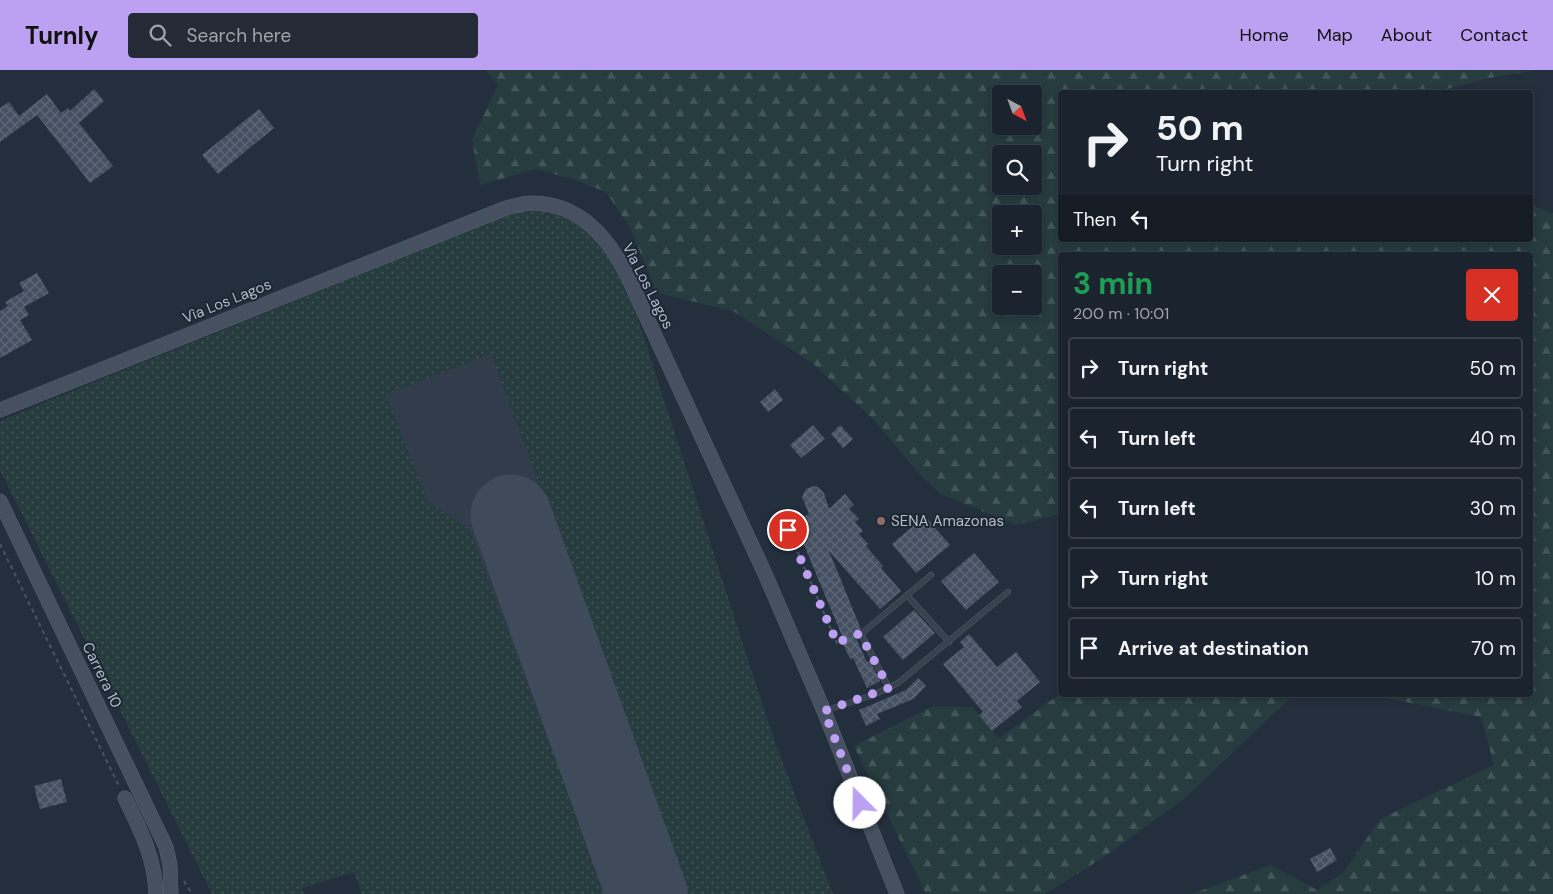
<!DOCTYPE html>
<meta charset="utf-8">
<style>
body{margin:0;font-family:"DM Sans",sans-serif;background:#242b36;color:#f1f3f6;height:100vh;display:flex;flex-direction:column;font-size:19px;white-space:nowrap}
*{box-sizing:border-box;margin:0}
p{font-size:16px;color:#a0a4aa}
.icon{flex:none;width:28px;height:28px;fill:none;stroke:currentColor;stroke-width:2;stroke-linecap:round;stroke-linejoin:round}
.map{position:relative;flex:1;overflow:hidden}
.panel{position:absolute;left:1058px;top:182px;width:475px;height:445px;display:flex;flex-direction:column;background:#1b232e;border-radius:5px;box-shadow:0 2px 8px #0003,0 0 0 1px #39404a}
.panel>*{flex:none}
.top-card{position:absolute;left:1058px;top:20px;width:475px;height:152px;border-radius:5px;box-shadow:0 2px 8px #0003,0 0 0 1px #39404a;background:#1b232e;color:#f1f3f6;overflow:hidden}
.needle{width:32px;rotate:139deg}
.tools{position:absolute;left:992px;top:15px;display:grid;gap:10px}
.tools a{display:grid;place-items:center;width:50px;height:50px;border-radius:5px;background:#1b232e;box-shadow:0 2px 8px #0003,0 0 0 1px #39404a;font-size:25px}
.pin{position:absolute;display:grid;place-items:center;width:42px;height:42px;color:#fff;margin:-21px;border:2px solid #fff;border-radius:50%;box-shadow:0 1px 5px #0007}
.me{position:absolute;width:55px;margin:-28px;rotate:338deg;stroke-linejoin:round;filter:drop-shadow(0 0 4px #0008)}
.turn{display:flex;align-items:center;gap:18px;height:105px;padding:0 15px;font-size:22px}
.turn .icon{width:65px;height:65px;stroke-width:2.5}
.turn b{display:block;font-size:35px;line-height:42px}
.then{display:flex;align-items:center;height:48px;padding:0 15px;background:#0003;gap:10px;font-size:19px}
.round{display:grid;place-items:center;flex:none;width:52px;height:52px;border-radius:5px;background:#242b36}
.overview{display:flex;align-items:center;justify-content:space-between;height:85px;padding:0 15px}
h1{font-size:30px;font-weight:700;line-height:38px;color:#1e9e55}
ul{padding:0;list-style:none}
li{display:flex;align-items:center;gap:15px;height:62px;margin:0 10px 8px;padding:0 5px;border:2px solid #39404a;border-radius:5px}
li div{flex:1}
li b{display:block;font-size:19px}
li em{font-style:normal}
header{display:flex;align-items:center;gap:30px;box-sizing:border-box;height:70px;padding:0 25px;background:#bca0f2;color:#111}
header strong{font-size:24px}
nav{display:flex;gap:28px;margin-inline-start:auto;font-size:18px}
.search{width:350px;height:45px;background:#242b36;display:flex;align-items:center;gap:12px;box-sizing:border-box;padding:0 18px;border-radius:5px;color:#a0a4aa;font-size:19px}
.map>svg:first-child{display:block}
</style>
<header>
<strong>Turnly</strong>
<div class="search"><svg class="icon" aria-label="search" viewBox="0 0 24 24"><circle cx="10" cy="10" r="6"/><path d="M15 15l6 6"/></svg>Search here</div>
<nav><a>Home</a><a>Map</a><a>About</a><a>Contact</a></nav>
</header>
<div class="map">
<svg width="1553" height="824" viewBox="0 0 1553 824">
<defs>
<pattern id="grass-dots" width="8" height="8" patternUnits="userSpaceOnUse" patternTransform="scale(1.25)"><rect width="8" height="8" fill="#263c3f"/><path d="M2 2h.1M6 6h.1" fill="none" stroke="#435659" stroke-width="1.8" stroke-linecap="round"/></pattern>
<pattern id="forest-firs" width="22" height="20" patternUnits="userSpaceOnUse" patternTransform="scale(1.25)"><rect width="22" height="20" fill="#263c3f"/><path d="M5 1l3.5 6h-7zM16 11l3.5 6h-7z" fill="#435659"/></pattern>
<pattern id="building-cross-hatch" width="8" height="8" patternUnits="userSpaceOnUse" patternTransform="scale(1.25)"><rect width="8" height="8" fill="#455162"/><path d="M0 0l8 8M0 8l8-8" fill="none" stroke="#5d6877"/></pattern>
</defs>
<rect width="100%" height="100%" fill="#242f3e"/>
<path fill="#323c4b" d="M558 144 828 824H499L301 242Z"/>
<path fill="url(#grass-dots)" d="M530 138C583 143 598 168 625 209L774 670 833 824H689L491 284 386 324 427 430 469 458 607 824H362L354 802 302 818 304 824H212L0 400V351C101 308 203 269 305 227 380 197 453 161 530 138Z"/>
<path fill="url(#forest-firs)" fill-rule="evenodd" d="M485 0H1536L1489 8 1435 22H1060V170H1530V135L1553 143V824H1192L1270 795 1317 820 1344 802 1380 749 1494 695 1481 647 1371 625H1530V185H1060V444L1016 455 941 424 922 407 872 348 812 293 733 241 657 223 630 158 606 122 572 109 536 99 480 115 472 69 498 15ZM1001 24H1034V56H1001ZM1001 84H1034V116H1001ZM1001 144H1034V176H1001ZM1001 204H1034V236H1001Z
M1060 624V625H1320L1291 627 1184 729 1104 787 1045 824H926L854 676 933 636 972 637 999 668Z"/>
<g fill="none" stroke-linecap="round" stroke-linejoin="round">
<path stroke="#3f4a5a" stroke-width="81" d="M511 445 647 824"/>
</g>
<path fill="url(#building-cross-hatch)" d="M94 19 104 31 79 53 113 96 90 113 37 45 0 72V38L9 32 19 46 47 24 61 43 68 38 70 41Z
M259 39 274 58 218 104 202 85Z
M37 203 49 223 24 237 29 245 20 250 32 270 0 288V241L8 236 5 232 24 221 19 213Z
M775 319 783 330 768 342 760 332Z
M813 355 825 369 801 388 790 375Z
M840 355 853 369 843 378 831 364Z
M814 416 818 417 824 423 829 439 845 424 854 435 849 439 859 449 855 452 863 461 859 464 868 474 866 476 883 496 881 498 901 521 880 539 829 481 861 559 853 562 867 592 870 591 880 611 867 618 853 588 850 589 843 574 845 573 794 451 809 444 802 427 806 419Z
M925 446 950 475 916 503 892 474Z
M974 483 999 512 966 540 941 511Z
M914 540 935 563 903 590 883 567Z
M969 564 997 597 1016 582 1040 612 1017 631 1022 637 992 661 979 645 983 642 943 594 964 577 960 572Z
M918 608 926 616 913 629 877 644 880 649 866 656 859 640 906 620Z
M61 709 67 732 40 739 34 716Z
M1330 778 1337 790 1317 802 1310 789Z"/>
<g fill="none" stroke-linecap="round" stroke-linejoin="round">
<defs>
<path id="service" d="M907 525 949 572
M889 618 861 564 931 505
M824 641 873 625 898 613 1008 522"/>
<path id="secondary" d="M0 340 506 138C514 136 524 133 533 133 580 134 608 167 628 207L766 506 824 641 897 824
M0 431 166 777 170 795 171 824
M125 728C140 759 155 788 156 824"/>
</defs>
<use href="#service" stroke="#565f6c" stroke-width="6"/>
<use href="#secondary" stroke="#565f6c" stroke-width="15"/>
<path stroke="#44595c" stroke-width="2" stroke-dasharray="4 4" stroke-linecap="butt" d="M788 460 837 573 853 565
M0 474 119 716
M184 811 192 824"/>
<use href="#service" stroke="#38414e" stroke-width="5"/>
<use href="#secondary" stroke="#465061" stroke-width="14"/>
</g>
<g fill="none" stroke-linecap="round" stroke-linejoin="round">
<path stroke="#bca0f2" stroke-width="9" stroke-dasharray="0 16.2" d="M788 460 837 573 854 565 860 564 889 618 824 641 860 733"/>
</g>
<circle fill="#8d6e63" stroke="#1d2633" stroke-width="2" cx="881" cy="451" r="5"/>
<g text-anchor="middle" stroke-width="4" stroke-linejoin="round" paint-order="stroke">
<g font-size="15" fill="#b4bcc9" stroke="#1d2633">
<text transform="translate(648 216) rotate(63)" y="5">Vìa Los Lagos</text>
<text transform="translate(227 231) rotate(-22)" y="5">Vìa Los Lagos</text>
<text transform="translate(102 605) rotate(64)" y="5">Carrera 10</text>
</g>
<g font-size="15" fill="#b4bcc9" stroke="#1d2633" text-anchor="start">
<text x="891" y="456">SENA Amazonas</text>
</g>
</g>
</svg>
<div class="tools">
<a><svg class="needle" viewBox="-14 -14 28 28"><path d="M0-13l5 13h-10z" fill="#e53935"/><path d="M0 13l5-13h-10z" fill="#a0a4aa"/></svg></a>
<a><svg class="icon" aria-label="search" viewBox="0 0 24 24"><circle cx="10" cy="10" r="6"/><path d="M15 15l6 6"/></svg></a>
<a>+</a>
<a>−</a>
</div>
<div class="pin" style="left:788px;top:460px;background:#d93025"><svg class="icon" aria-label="arrive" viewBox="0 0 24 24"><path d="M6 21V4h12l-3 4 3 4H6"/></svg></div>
<svg class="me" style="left:860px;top:733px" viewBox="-20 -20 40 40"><circle r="19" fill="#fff"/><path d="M0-13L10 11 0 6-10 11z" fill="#bca0f2"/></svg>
<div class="top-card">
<div class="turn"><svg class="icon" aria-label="right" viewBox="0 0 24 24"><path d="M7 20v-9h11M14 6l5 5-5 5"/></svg><div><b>50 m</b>Turn right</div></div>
<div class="then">Then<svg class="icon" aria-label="left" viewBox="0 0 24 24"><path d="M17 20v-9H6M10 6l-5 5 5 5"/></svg></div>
</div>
<section class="panel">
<div class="overview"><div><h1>3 min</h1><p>200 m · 10:01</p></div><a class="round" style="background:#d93025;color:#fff"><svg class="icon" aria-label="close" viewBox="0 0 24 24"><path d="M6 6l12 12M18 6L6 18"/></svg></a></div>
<ul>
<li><svg class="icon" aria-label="right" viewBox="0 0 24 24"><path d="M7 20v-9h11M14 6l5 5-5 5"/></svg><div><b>Turn right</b></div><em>50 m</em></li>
<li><svg class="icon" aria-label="left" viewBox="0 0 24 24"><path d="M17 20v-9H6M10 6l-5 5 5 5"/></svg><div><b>Turn left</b></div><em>40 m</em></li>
<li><svg class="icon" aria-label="left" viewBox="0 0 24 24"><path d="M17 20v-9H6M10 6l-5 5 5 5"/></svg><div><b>Turn left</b></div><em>30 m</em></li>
<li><svg class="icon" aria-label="right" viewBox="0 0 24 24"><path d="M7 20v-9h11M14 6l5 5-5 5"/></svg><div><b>Turn right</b></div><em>10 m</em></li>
<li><svg class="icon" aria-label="arrive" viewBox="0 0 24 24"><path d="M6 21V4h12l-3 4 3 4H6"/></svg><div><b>Arrive at destination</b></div><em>70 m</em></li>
</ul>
</section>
</div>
